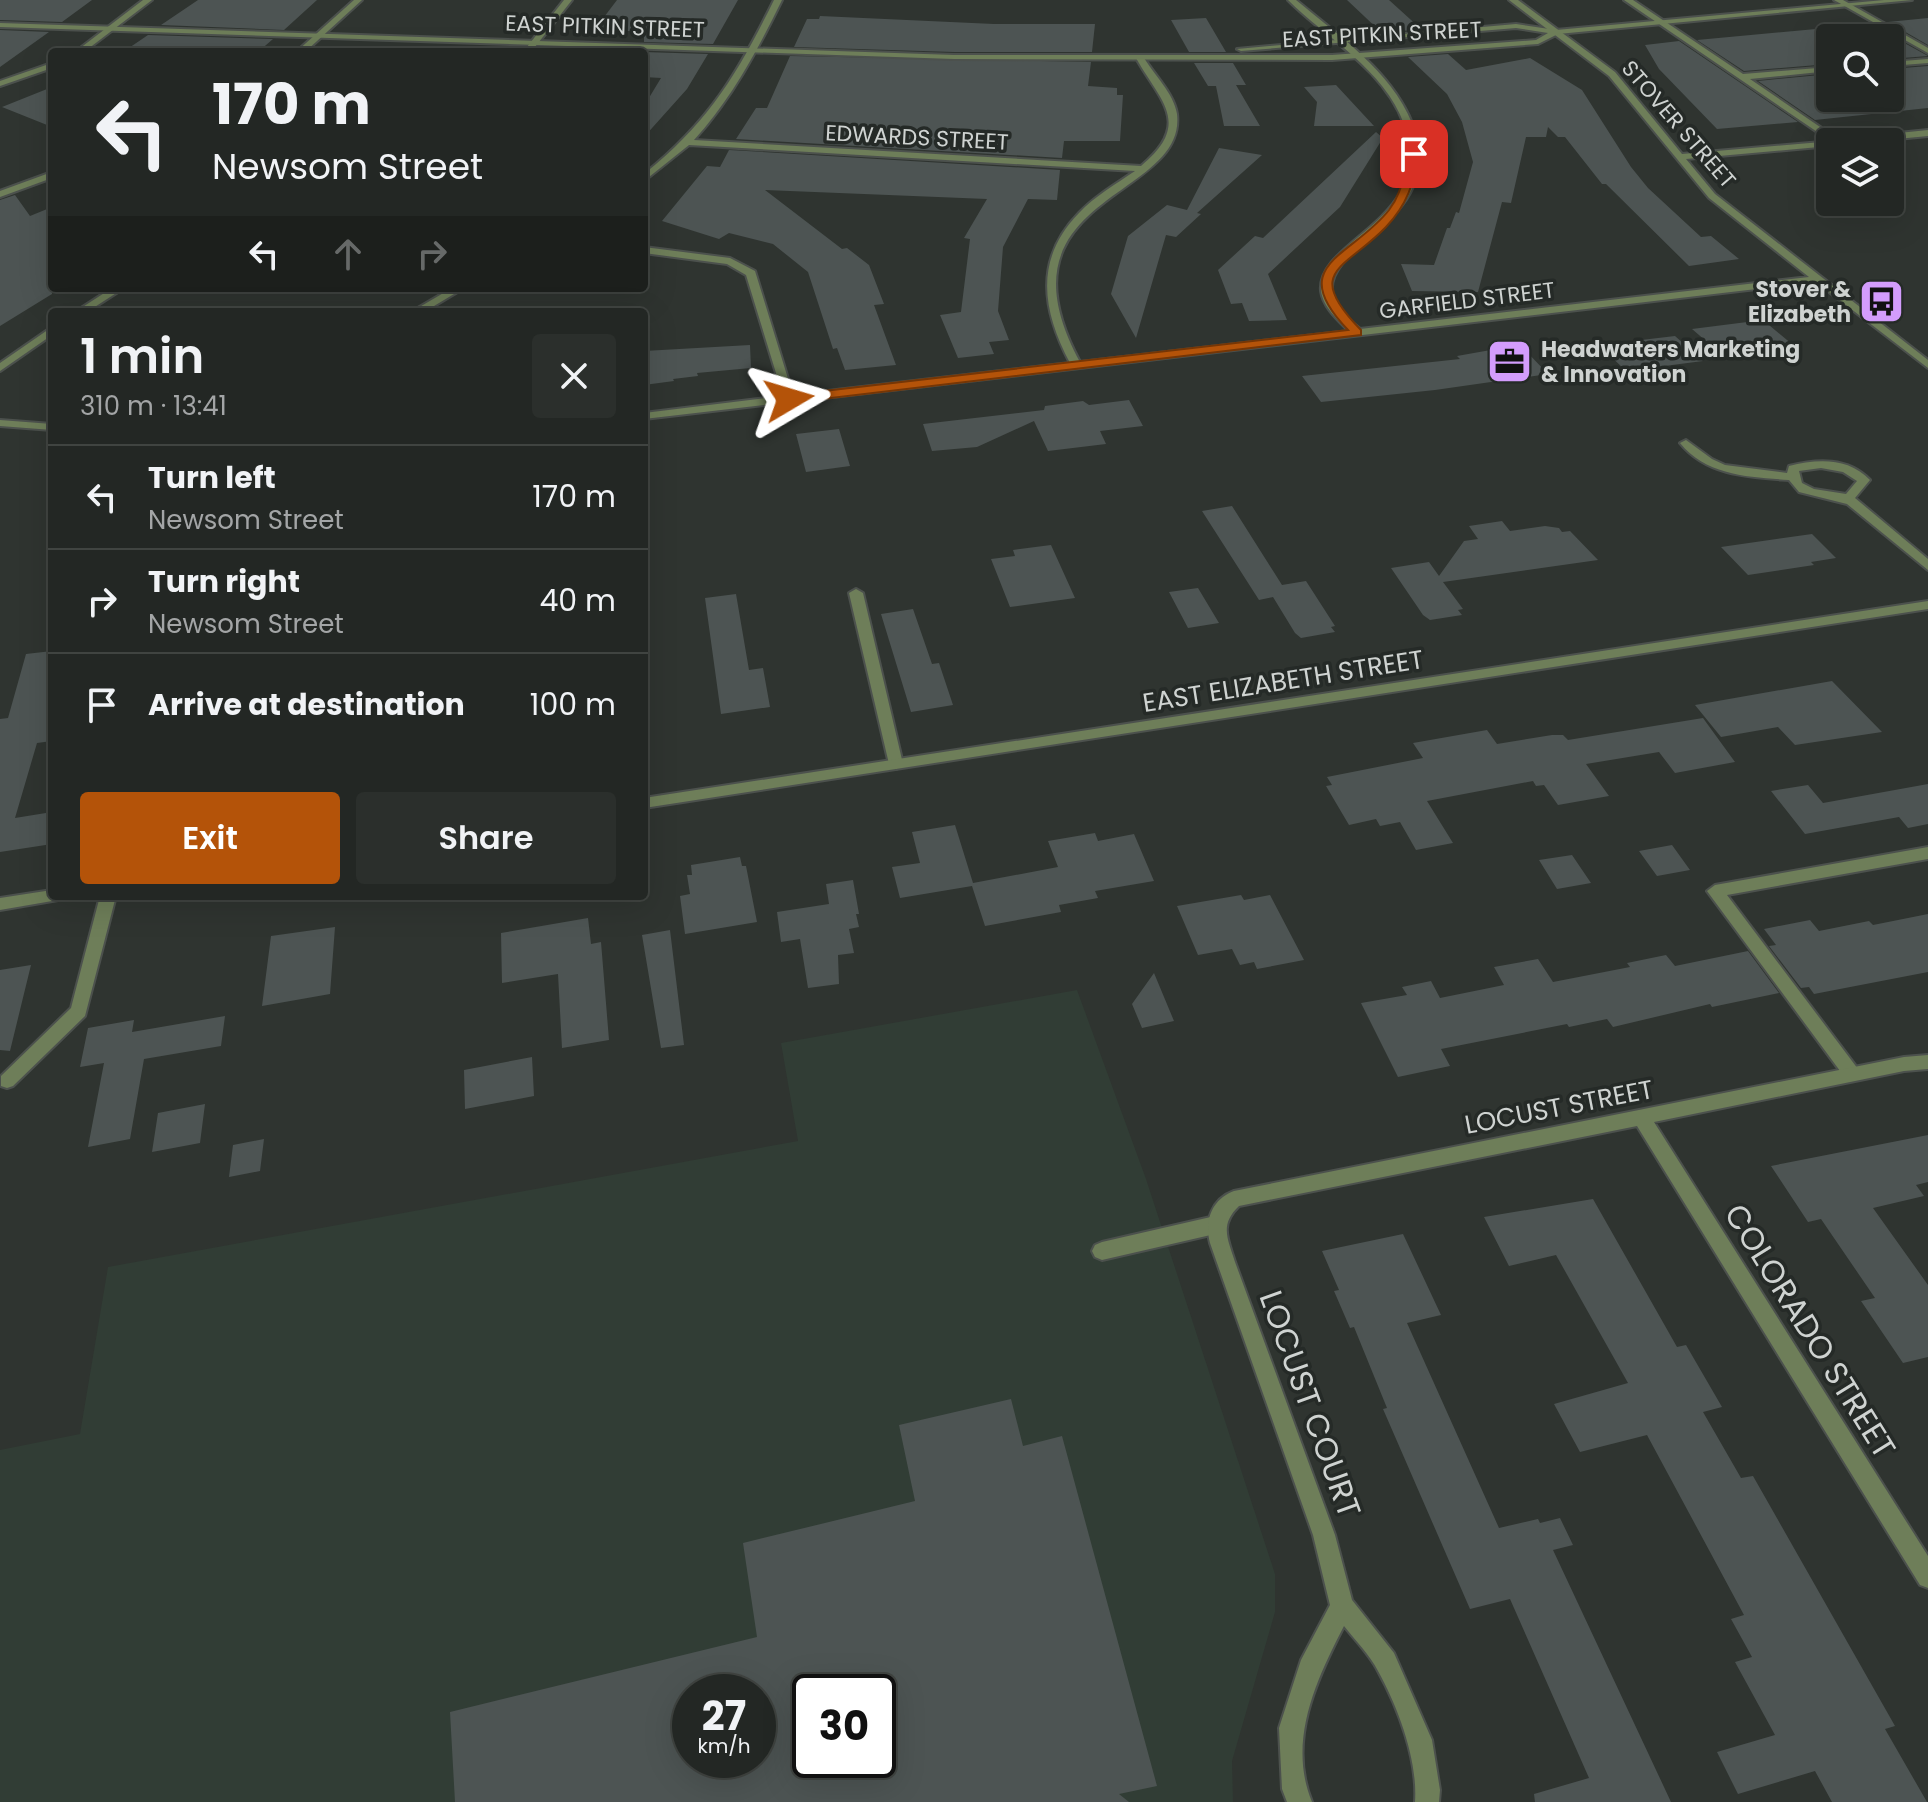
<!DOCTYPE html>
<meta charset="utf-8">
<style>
body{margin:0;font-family:Poppins,sans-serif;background:#2b2f2c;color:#f1f3f6;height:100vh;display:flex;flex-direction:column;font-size:30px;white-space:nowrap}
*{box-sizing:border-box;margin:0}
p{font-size:26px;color:#a3a5a6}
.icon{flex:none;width:44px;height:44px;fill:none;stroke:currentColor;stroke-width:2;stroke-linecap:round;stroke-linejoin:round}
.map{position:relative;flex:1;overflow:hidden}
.drawer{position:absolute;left:48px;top:308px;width:600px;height:592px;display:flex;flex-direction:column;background:#232724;border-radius:8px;box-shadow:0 8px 32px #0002,0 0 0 2px #404441}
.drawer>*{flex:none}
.banner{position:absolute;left:48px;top:48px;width:600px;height:244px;border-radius:8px;box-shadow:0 8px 32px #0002,0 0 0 2px #404441;background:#232724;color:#f1f3f6;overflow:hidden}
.buttons{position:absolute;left:1816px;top:24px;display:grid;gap:16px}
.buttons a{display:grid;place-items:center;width:88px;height:88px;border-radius:8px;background:#232724;box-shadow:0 8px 32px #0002,0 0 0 2px #404441;font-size:40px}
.speed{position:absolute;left:672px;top:1674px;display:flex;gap:16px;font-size:40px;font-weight:700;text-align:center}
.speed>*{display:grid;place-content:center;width:104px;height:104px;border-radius:50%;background:#232724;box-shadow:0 8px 32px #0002,0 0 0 2px #404441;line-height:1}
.speed small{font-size:20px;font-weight:400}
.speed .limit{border:4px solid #111;border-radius:12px;background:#fff;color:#111}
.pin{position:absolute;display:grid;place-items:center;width:68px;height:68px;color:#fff;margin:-34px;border-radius:16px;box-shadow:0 4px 12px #0006}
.me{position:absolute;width:88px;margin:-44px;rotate:83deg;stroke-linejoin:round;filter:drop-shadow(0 0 6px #0008)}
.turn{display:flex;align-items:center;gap:28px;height:168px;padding:0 32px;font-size:36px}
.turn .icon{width:104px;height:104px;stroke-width:2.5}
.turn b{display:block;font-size:56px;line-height:68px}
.lanes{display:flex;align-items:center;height:76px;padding:0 32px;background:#0003;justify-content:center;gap:40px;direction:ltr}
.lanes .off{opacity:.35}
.round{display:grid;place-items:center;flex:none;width:84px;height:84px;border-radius:8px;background:#2b2f2c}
.summary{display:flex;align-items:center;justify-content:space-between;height:136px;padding:0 32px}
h1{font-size:48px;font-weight:600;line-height:60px}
.action{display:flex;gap:16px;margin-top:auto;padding:16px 32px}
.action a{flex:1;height:92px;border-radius:8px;background:#b45309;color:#fff;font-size:32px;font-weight:600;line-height:92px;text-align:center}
.action a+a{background:#2b2f2c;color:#f1f3f6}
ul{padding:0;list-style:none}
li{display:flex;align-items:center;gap:24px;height:104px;padding:0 32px;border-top:2px solid #404441}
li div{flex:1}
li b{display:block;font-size:30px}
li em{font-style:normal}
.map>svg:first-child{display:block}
</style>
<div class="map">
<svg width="1928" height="1802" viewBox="0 0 1928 1802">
<rect width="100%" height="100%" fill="#2f3430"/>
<path fill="#313d35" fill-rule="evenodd" d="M1077 990 1146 1179 1275 1574V1612L1232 1761 1233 1802H0V1450L80 1434 108 1267 798 1141 781 1043ZM690 1692H758V1760H690ZM810 1692H878V1760H810Z"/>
<path fill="#4d5453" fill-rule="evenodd" d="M0 0H92L62 22 0 20Z
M198 0H317L284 30 161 25Z
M617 0H738L713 44 644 42V32L595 29Z
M1347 0H1389L1421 29 1382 33Z
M820 16 994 24H1095L1092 52H954L794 47 807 19H819Z
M1206 18 1226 52H1189L1171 20Z
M1928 18V45L1888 22Z
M1870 24 1928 56 1890 59V38H1830V64L1744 71 1697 40Z
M0 30 49 32 0 67Z
M148 35 273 39 258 52H123Z
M1679 41 1798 122 1717 129 1659 69 1645 45Z
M644 52 708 54 687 89 644 137V106L661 78 644 77Z
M1448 54 1466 70 1530 58 1582 90 1631 167 1648 188 1701 237 1711 236 1739 259 1689 266 1606 184H1602L1565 137H1558L1548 127 1546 137H1526L1511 203 1502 202 1478 292 1412 291 1401 264 1434 265 1447 228H1450L1456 212 1459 213 1473 162 1462 122 1447 94 1408 57Z
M790 56 1091 62 1088 86 1117 88V95H1123L1120 141H1064L1062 158 736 139 756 108H767Z
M1194 63H1233L1246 85H1236L1260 126H1224L1216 86H1208Z
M1928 66V108L1815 120 1758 81 1830 74V98H1890V69Z
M1336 85 1374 126H1314L1317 102 1304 87Z
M52 87V127L2 107Z
M1376 132 1383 138 1340 207 1268 274 1287 320 1249 321 1242 303 1231 304 1218 270 1255 236 1263 238Z
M1219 148 1262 155 1197 213 1201 214 1176 237 1166 235 1136 338 1111 294 1128 236 1167 205 1187 210Z
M729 150 1060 170 1057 200 1028 199 1003 247 998 311 1009 340 989 342 994 354 958 358 940 315 961 312 970 239 964 238 987 199 765 190 842 249 847 248 869 265 884 304 874 305 896 365 845 370 837 348 833 349 808 272 773 244 729 233 719 239 662 221 707 166 720 167Z
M15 195 30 216 52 207V294L0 326V200Z
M1763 320 1793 345 1721 354 1692 329Z
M1675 336 1703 361 1626 371 1599 345Z
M750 345 751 368 697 373 698 376 673 379 674 381 644 385V351Z
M1513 346 1516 349 1523 348 1548 374 1435 390 1321 402 1302 376 1460 359 1457 356Z
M1129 400 1143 426 1100 431 1106 444 1048 451 1034 421 977 447 932 451 923 424 1044 410 1045 406 1083 401 1089 405Z
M839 429 850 466 806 472 796 434Z
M1232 506 1282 585 1306 581 1335 626 1331 627 1335 632 1301 638 1295 633 1273 597 1259 600 1202 511Z
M1502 521 1510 531 1545 526 1559 528 1562 532 1570 531 1598 560 1443 582 1463 609 1458 610 1462 615 1430 620 1423 615 1391 568 1429 562 1439 576 1464 541 1478 539 1469 526Z
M1812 534 1836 558 1811 562 1814 565 1748 575 1721 547Z
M1051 545 1075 598 1010 607 991 559 1015 556 1013 550Z
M1198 588 1219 623 1188 628 1169 592Z
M736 594 749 670 763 668 770 707 721 714 705 598Z
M913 609 932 664 939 663 953 705 911 712 881 614Z
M52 651V741L37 743 15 818 52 812V844L0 852V719L8 718 26 654Z
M1832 681 1882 732 1795 745 1778 727 1721 737 1695 705Z
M1703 718 1735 762 1675 773 1659 752 1586 764 1609 796 1558 805 1544 785 1536 786 1533 781 1427 801 1453 843 1416 850 1400 822 1380 826 1376 819 1349 825 1326 786 1332 785 1327 777 1423 758 1413 743 1487 730 1497 744 1552 735H1563L1568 740Z
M1928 784V824L1908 828 1899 817 1805 834 1771 791 1808 785 1823 803Z
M955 825 973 883 1058 867 1048 841 1095 833 1098 841 1134 834 1154 881 1095 891 1098 898 1059 905 1061 912 985 926 972 886 900 898 892 867 920 863 912 832Z
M1672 845 1690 870 1657 876 1639 851Z
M1572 855 1591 883 1557 889 1539 860Z
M740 857 742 866H746L757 922 685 934 680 896 690 894 687 875H692L691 865Z
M853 880 859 914H856L859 927 849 929 854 953 838 955 839 984 808 988 800 939 781 942 777 912 829 904 826 884Z
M1241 895 1244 900 1270 895 1304 960 1257 969 1254 962 1240 965 1232 949 1198 955 1177 906Z
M1928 914V972L1814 994 1809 987 1801 988 1769 946 1776 945 1764 929 1810 920 1819 931 1869 921 1873 925Z
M588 918 591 944 601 942 609 1040 562 1048 558 974 502 983 501 933Z
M335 927 330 994 262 1006 271 936Z
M670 930 684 1045 661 1048 642 935Z
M1748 951 1779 993 1712 1007 1710 1004 1613 1027 1607 1019 1569 1027 1567 1024 1441 1049 1450 1066 1398 1077 1361 1003 1407 995 1402 987 1431 981 1440 998 1504 985 1494 967 1538 959 1553 982 1630 967 1627 963 1666 955 1675 966Z
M31 965 10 1051 0 1050V970Z
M1154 973 1174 1021 1142 1028 1132 1004Z
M225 1016 221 1046 144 1059 130 1139 88 1147 104 1063 80 1067 88 1028 134 1020 132 1032Z
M532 1057 534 1096 465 1109 464 1070Z
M205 1104 200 1143 152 1152 158 1113Z
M1928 1135V1182L1916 1185 1924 1196 1873 1208 1928 1285V1357L1903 1363 1861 1301 1875 1298 1821 1219 1808 1222 1771 1166Z
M264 1139 260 1171 229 1177 233 1145Z
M1593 1199 1677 1347 1686 1345 1722 1407 1703 1412 1741 1478 1753 1476 1895 1726 1885 1729 1927 1802H1832L1815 1771 1738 1794 1717 1752 1775 1735 1735 1662 1752 1657 1731 1619 1744 1615 1647 1435 1580 1452 1554 1404 1628 1383 1556 1255 1509 1266 1484 1217Z
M1403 1234 1441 1315 1407 1323 1499 1528 1538 1519 1540 1523 1560 1518 1573 1545 1553 1550 1671 1802H1535L1534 1794 1589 1778 1510 1599 1470 1609 1383 1409 1387 1408 1354 1327 1350 1328 1334 1291 1339 1290 1322 1251Z
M1011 1399 1023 1446 1062 1436 1157 1786 1119 1794 1129 1802H455L450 1712 757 1637 743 1543 915 1501 899 1425ZM690 1692H758V1760H690ZM810 1692H878V1760H810Z"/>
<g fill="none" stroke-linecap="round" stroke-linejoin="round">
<defs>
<path id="service" d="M1624 0H1633L1743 74 1830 67V71L1750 79 1842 142H1832Z
M1928 59V63L1890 66V62Z
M1686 440 1712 459 1725 465 1787 473 1789 466C1817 459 1848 457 1870 480L1855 498 1928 559V570L1847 504 1799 492 1789 480C1749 477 1707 476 1680 443ZM1821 468 1843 472 1857 481 1846 494 1814 489 1802 483 1799 471Z
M856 589 863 593 903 764 896 769 889 764 849 593Z
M1928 847V859L1727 895 1858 1069 1861 1074 1858 1079 1852 1081 1846 1079 1707 891 1715 885Z
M100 896H116L85 1016 13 1086 7 1088 1 1086V1076L71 1008Z
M1215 1216 1222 1219 1225 1225 1222 1231 1215 1234 1102 1260 1095 1257 1092 1251 1095 1245 1102 1242Z"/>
<path id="minor" d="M143 0H152L84 52H75Z
M354 0H362L305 52H296Z
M564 0H572L531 52H523Z
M774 0H782C757 51 732 98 694 140L1141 166C1193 123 1160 101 1136 58L1143 56C1153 74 1174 93 1177 114 1187 200 989 194 1080 362L1349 331C1338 320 1323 307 1321 291 1316 239 1440 219 1404 124 1384 69 1327 39 1288 0H1296C1338 35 1391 71 1412 123 1450 218 1327 242 1332 291 1333 307 1348 319 1360 329L1809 277 1709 198 1609 76 1509 0H1518L1615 72 1682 154 1833 141 1830 142V146L1686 159 1715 194 1928 360V368L1816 282 644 419V413L783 396 746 275 727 264 644 253V247L730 258 755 271 793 395 1070 363C1042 310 1034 259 1079 213 1095 196 1116 184 1135 171L689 145 644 181V174C709 122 738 73 774 0Z
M1834 0H1843L1928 48V53Z
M52 63V68L0 86V81Z
M1928 130V136L1866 142H1836L1840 139Z
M52 172V178L0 197V191Z
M112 288H124L87 312H75Z
M452 288H464L424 312H411Z
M52 327V335L0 371V363Z
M0 420 52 424V430L0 426Z
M1928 601V609L644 808V798Z
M52 890V896H60L58 900 0 910V898Z
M1928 1055V1069L1904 1071 1654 1122 1928 1556V1588L1920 1585 1637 1126 1239 1206C1219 1225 1228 1239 1235 1262L1335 1535 1352 1600 1394 1653 1432 1740 1440 1790 1439 1802H1415C1418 1760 1398 1707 1378 1671 1370 1655 1355 1640 1344 1626 1316 1680 1287 1742 1312 1802H1287L1282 1789 1279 1728 1301 1660 1330 1605 1313 1535 1210 1243C1204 1221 1212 1199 1234 1191L1904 1057Z"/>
<path id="tertiary" d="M1884 0H1912L1558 34 1538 44 1332 60 954 59 0 27V23L954 55H1332L1536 40 1548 33 1516 28 1241 51 1237 49 1516 24 1556 30Z"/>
</defs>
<use href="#service" stroke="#4c514d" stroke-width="4"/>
<use href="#minor" stroke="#4c514d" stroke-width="4"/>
<use href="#tertiary" stroke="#4c514d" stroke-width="4"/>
<use href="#service" fill="#6e7e59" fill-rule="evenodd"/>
<use href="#minor" fill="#6e7e59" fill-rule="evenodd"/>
<use href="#tertiary" fill="#6e7e59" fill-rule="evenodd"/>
</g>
<path fill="#b45309" stroke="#753606" stroke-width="2" d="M1411 152 1419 154C1414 183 1407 205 1386 227 1346 269 1302 270 1361 330V335L789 403 783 399 789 395 1348 330C1284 264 1352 257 1389 210 1403 192 1403 173 1411 152Z"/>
<defs>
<symbol id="bus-square" viewBox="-11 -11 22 22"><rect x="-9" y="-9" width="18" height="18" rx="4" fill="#d39cfc" stroke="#252a27"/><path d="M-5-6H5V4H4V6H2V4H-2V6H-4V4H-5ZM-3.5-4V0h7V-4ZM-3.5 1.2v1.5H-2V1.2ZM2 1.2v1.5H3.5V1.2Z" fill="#111"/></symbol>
<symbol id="office-square" viewBox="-11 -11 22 22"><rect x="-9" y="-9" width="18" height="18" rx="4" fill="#d39cfc" stroke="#252a27"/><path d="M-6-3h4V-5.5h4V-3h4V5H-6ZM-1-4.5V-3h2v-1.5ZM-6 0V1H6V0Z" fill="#111"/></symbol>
</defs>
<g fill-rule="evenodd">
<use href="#bus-square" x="1856" y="276" width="51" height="51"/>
<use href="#office-square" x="1484" y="336" width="51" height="51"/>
</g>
<g text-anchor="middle" stroke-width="7" stroke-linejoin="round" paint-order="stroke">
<g font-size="22" fill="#cfd3d1" stroke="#252a27">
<text transform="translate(605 26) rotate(2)" y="8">EAST PITKIN STREET</text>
<text transform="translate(1382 34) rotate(-3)" y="8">EAST PITKIN STREET</text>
<text transform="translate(1679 124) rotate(49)" y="8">STOVER STREET</text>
<text transform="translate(917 137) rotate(3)" y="8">EDWARDS STREET</text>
<text transform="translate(1467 300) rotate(-7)" y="8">GARFIELD STREET</text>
</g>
<g font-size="22" font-weight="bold" fill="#cfd3d1" stroke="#252a27" text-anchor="end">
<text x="1851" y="297">Stover &amp;<tspan x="1851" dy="25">Elizabeth</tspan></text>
<text x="1541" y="357" text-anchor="start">Headwaters Marketing<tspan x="1541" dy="25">&amp; Innovation</tspan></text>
</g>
<g font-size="26" fill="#cfd3d1" stroke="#252a27">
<text transform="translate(1283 681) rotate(-9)" y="9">EAST ELIZABETH STREET</text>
<text transform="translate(1559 1107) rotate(-11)" y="9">LOCUST STREET</text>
</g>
<g font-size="32" fill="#cfd3d1" stroke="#252a27">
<text transform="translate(1810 1331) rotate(58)" y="11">COLORADO STREET</text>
<text transform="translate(1310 1404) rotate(70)" y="11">LOCUST COURT</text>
</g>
</g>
</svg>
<div class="buttons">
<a><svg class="icon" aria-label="search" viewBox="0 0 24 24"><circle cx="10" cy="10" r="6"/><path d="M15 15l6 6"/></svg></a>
<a><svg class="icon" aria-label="layers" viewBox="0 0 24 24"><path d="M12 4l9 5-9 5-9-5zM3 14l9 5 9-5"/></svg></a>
</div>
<div class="speed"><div>27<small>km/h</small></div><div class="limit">30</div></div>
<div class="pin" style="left:1414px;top:154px;background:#d93025"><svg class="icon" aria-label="arrive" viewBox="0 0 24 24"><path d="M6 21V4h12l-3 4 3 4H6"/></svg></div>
<svg class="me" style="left:789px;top:399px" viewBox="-20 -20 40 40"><path d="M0-17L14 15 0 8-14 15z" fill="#b45309" stroke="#fff" stroke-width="4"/></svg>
<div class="banner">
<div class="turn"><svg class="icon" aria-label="left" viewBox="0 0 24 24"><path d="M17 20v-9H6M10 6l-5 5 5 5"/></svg><div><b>170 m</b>Newsom Street</div></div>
<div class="lanes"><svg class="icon" aria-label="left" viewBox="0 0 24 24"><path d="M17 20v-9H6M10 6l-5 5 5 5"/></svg><svg class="icon off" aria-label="ahead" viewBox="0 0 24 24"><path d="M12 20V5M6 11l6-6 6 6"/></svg><svg class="icon off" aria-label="right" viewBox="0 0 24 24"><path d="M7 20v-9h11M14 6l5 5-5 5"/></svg></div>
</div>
<section class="drawer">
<div class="summary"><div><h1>1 min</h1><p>310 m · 13:41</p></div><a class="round"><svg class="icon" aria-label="close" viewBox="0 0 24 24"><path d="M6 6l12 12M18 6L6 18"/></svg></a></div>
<ul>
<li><svg class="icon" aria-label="left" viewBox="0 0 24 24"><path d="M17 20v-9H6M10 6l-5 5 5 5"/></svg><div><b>Turn left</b><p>Newsom Street</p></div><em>170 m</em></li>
<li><svg class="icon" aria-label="right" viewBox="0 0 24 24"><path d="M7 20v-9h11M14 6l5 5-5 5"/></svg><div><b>Turn right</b><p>Newsom Street</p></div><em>40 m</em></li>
<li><svg class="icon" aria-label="arrive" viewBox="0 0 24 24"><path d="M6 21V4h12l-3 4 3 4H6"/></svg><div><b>Arrive at destination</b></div><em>100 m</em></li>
</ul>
<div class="action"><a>Exit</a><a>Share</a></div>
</section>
</div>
